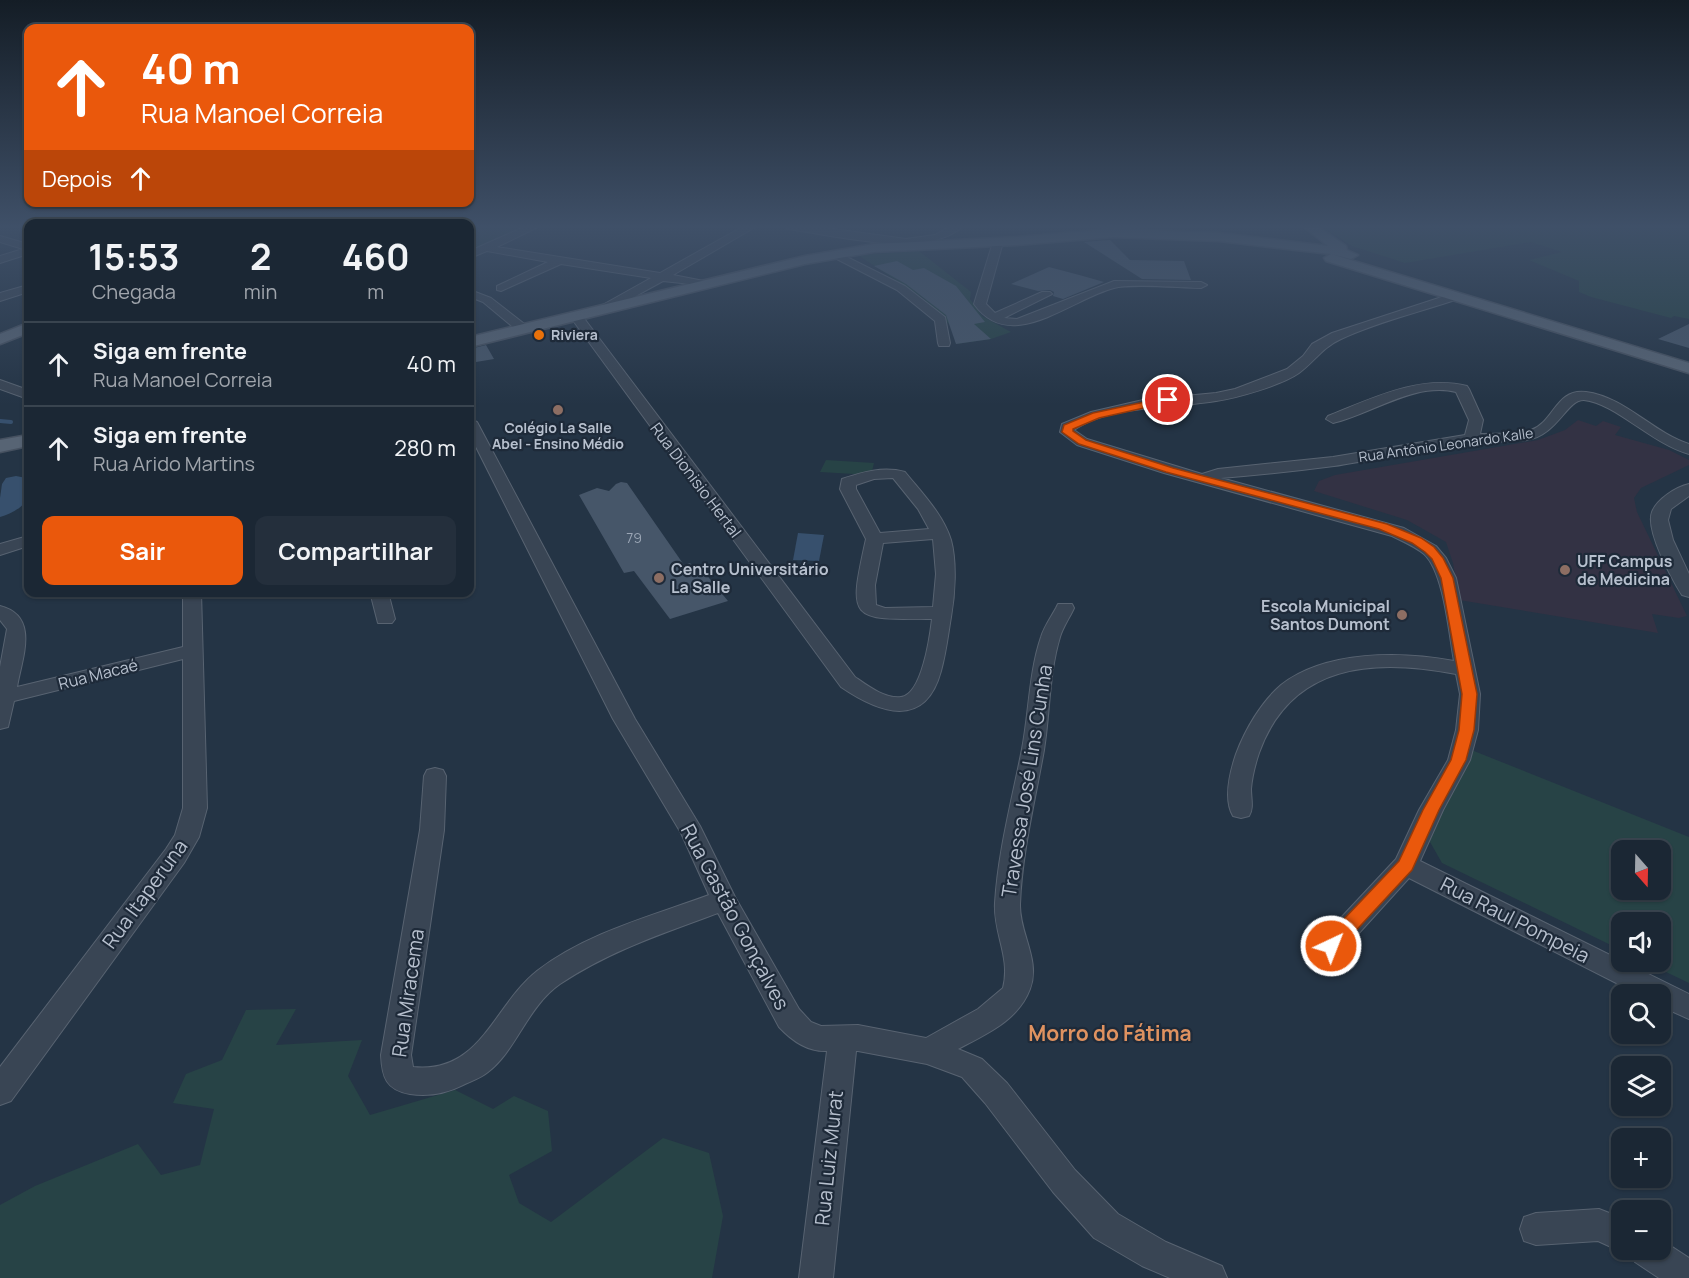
<!DOCTYPE html>
<html lang="pt">
<meta charset="utf-8">
<style>
body{margin:0;font-family:Manrope,sans-serif;background:#242f3c;color:#f1f3f6;height:100vh;display:flex;flex-direction:column;font-size:22px;white-space:nowrap}
*{box-sizing:border-box;margin:0}
p{font-size:20px;color:#a0a5ac}
.icon{flex:none;width:33px;height:33px;fill:none;stroke:currentColor;stroke-width:2;stroke-linecap:round;stroke-linejoin:round}
.map{position:relative;flex:1;overflow:hidden}
.details{position:absolute;left:24px;top:219px;width:450px;height:378px;display:flex;flex-direction:column;background:#1b2734;border-radius:12px;box-shadow:0 2px 4px #0004,0 0 0 2px #39444f}
.details>*{flex:none}
.top-card{position:absolute;left:24px;top:24px;width:450px;height:183px;border-radius:12px;box-shadow:0 2px 4px #0004,0 0 0 2px #39444f;background:#ea580c;color:#fff;overflow:hidden}
.needle{width:39px;rotate:160deg}
.controls{position:absolute;left:1611px;top:840px;display:grid;gap:12px}
.controls a{display:grid;place-items:center;width:60px;height:60px;border-radius:12px;background:#1b2734;box-shadow:0 2px 4px #0004,0 0 0 2px #39444f;font-size:30px}
.pin{position:absolute;display:grid;place-items:center;width:51px;height:51px;color:#fff;margin:-26px;border:3px solid #fff;border-radius:50%;box-shadow:0 2px 6px #0007}
.me{position:absolute;width:66px;margin:-33px;rotate:43deg;stroke-linejoin:round;filter:drop-shadow(0 0 4px #0008)}
.turn{display:flex;align-items:center;gap:21px;height:126px;padding:0 18px;font-size:27px}
.turn .icon{width:78px;height:78px;stroke-width:2.5}
.turn b{display:block;font-size:42px;line-height:51px}
.then{display:flex;align-items:center;height:57px;padding:0 18px;background:#0003;gap:12px;font-size:22px}
.eta{display:flex;justify-content:space-evenly;align-items:center;height:102px;text-align:center}
.eta b{font-size:36px;font-weight:700;line-height:42px}
.cta{display:flex;gap:12px;margin-top:auto;padding:12px 18px}
.cta a{flex:1;height:69px;border-radius:12px;background:#ea580c;color:#fff;font-size:24px;font-weight:700;line-height:69px;text-align:center}
.cta a+a{background:#242f3c;color:#f1f3f6}
ul{padding:0;list-style:none}
li{display:flex;align-items:center;gap:18px;height:84px;padding:0 18px;border-top:2px solid #39444f}
li div{flex:1}
li b{display:block;font-size:22px}
li em{font-style:normal}
.map>svg:first-child{display:block}
</style>
<div class="map">
<svg width="1689" height="1278" viewBox="0 0 1689 1278">
<rect width="100%" height="100%" fill="#243445"/>
<path fill="#333244" d="M1578 420 1596 426 1603 421 1621 427 1615 435 1669 450 1689 460V465L1641 488 1634 498 1637 512 1687 616 1679 618 1652 614 1658 633 1459 600 1453 563 1446 542 1407 520 1314 491 1319 481 1335 475 1538 440 1565 430Z"/>
<path fill="#274346" fill-rule="evenodd" d="M470 226H528L500 236 501 238 470 251Z
M1321 226H1689V319L1674 316 1671 318 1591 297 1579 292V281L1529 260 1562 252 1531 242 1405 263 1352 246Z
M919 251 971 292 970 299 982 316 1011 332 991 339 956 344 952 327 923 298 858 255Z
M826 460 874 463 871 475 820 472Z
M1469 749 1689 837V983L1645 962H1660V922H1622L1621 950 1442 863 1422 828ZM1622 850H1660V890H1622Z
M296 1009 276 1045 362 1040 348 1076 370 1115 455 1090 493 1109 514 1096 548 1111 552 1151 509 1175 519 1203 551 1222 663 1138 709 1153 723 1216 712 1278H0V1205L35 1186 138 1144 161 1175 200 1165 214 1109 173 1103 186 1074 222 1060 246 1010Z"/>
<path fill="#37506d" d="M798 533 824 535 819 561 793 560Z"/>
<g fill="none" stroke-linecap="round" stroke-linejoin="round">
<path stroke="#37506d" stroke-width="4" d="M0 421 11 422"/>
<path fill="#37506d" fill-rule="evenodd" d="M16 476 26 478C39 498 16 513 0 517V498L2 484 6 478Z"/>
</g>
<path fill="#465669" d="M1110 240 1130 260 1184 261 1191 280 1142 279 1084 242Z
M897 261 913 270 924 268 956 286 985 322 974 324 991 339 956 344 946 315 906 284 874 266Z
M1049 267 1083 276 1104 282 1063 299 1053 296 1054 292 1050 290 1038 291 1011 284Z
M1689 324V348L1658 339Z
M486 345 494 359 470 363V349Z
M621 482 627 483 684 565 690 563 694 568 700 567 728 601 670 619 634 571 624 573 579 495 597 488 609 491 616 484Z"/>
<g fill="none" stroke-linecap="round" stroke-linejoin="round">
<defs>
<path id="minor" d="M526 226H540L497 247 660 273 744 226H757L673 275 709 282V286L663 281 603 314 597 310 599 307 651 278 561 264 501 291 497 290V286L548 262 487 251 470 258V251Z
M783 226H812L906 239 935 235 951 226H963C927 260 834 235 788 229Z
M0 236 28 244V254L0 263V256L23 249 0 242Z
M998 239 1003 242 986 304 995 313 1042 292H1050L1052 294 1004 318 1017 319 1114 281 1201 282 1207 285 1201 288C1181 288 1131 283 1114 288 1069 300 1011 355 974 304L993 242Z
M835 251 905 286 945 317 950 343 949 346H939L938 343 935 321 897 290 831 256 830 254Z
M28 285V292L0 301V293Z
M470 290 491 298 527 326 529 329 527 332H519L483 302 470 297Z
M1454 293 1458 295V299C1420 312 1377 322 1341 339 1323 347 1314 362 1299 373 1282 385 1237 398 1216 401 1175 408 1108 405 1074 430L1087 439 1202 474 1218 469 1333 457 1465 435 1469 420 1456 392C1414 382 1372 414 1333 423L1326 419 1328 416C1371 399 1420 374 1467 386L1469 389 1483 420 1480 434C1496 433 1516 435 1531 430 1554 422 1556 388 1586 392 1625 397 1652 432 1689 444V454C1652 444 1615 403 1584 400 1567 399 1558 435 1527 440 1508 442 1488 441 1468 444 1423 449 1379 459 1334 466 1296 471 1258 475 1221 478L1404 528 1436 546 1446 558 1456 578 1480 694 1478 730 1470 760 1443 810 1420 861 1689 994V1019L1660 1006V994H1638L1409 878 1340 954 1331 957 1322 954 1318 946 1322 938 1396 859 1419 810 1448 760 1456 730 1460 694 1456 674C1374 658 1291 663 1259 753 1255 765 1252 777 1251 789 1251 799 1254 808 1249 816L1241 818 1233 816C1223 799 1230 772 1236 754 1245 730 1261 702 1281 685 1325 650 1402 651 1454 661 1449 635 1444 572 1424 554 1416 547 1402 541 1392 536L1164 473 1077 445 1060 432 1062 424 1091 412 1143 400 1216 393 1235 389 1287 369 1303 356 1312 344 1332 333Z
M576 312 580 313 855 677C868 686 885 699 901 697 922 695 930 636 932 619 849 620 848 620 866 539L840 489 842 479C863 472 883 466 905 472 921 492 943 514 951 540 957 562 955 595 951 617 948 635 946 653 941 671 925 730 879 713 841 687L572 319V313ZM893 478 918 509 929 529 880 533 856 489V485L874 479ZM933 539 936 574 933 607 885 608 876 605 875 585 883 543Z
M0 380 28 390V399L0 389Z
M470 418 477 422 635 719 700 826 735 897 799 1009 811 1022 821 1026 858 1025 926 1038 978 1009 1003 988C1011 957 993 933 995 903 998 852 1012 800 1022 749 1029 713 1029 672 1041 637 1044 627 1051 617 1056 608L1058 604H1072L1074 608C1070 617 1063 627 1060 637 1049 673 1050 713 1044 750 1035 801 1022 853 1020 904 1019 933 1041 960 1030 989 1018 1021 986 1034 958 1049L982 1059 1007 1083 1075 1170 1118 1214 1166 1242 1222 1266 1227 1278H1170L1142 1266 1094 1238 1053 1192 985 1103 962 1077 927 1064 858 1051H856L833 1278H799L827 1051C808 1052 791 1040 779 1027L718 913C664 933 609 951 560 984 527 1007 516 1051 488 1072 481 1078 471 1081 463 1085 447 1093 429 1097 410 1094 386 1090 382 1077 381 1055L420 830 424 776 427 770 435 768 443 770 446 776 444 830 411 1055 413 1067C481 1074 493 1006 537 971 586 933 652 916 709 895L681 833 613 719 470 435Z
M1689 484V496L1671 509 1668 520 1673 540 1689 574V597L1682 595C1672 579 1645 530 1652 512 1657 499 1676 487 1689 484Z
M28 536V546L0 555V544Z
M183 592H201L207 808 199 837 184 863 11 1101 0 1105V1067L166 849 175 835 183 808V659L14 701 8 727 0 729V667L7 629 0 620V606C40 616 22 658 17 687L183 647Z
M370 592H388L395 619 392 623H378Z
M1599 1209 1622 1218V1250H1627L1622 1252 1598 1241 1536 1245 1524 1241 1520 1229 1524 1217 1536 1213Z
M1660 1239 1689 1258V1278H1659L1635 1262 1630 1250H1660Z"/>
<path id="major" d="M1303 226H1317L1346 246 1347 250 1358 255 1351 259 1331 254 1219 241 1113 237 1017 245 874 252 805 264 470 347V337L805 256 874 244 1017 237 1113 229 1219 233 1328 246Z
M1331 254 1689 363V373L1326 261 1324 258Z
M28 323V333L0 344V334Z
M28 435V446L0 452V440Z"/>
</defs>
<use href="#minor" stroke="#586371" stroke-width="2"/>
<use href="#major" stroke="#465160" stroke-width="3"/>
<use href="#minor" fill="#394554" fill-rule="evenodd"/>
<use href="#major" fill="#576474" fill-rule="evenodd"/>
</g>
<linearGradient id="sky" x2="0" y2="1"><stop stop-color="#141d26"/><stop offset="0.56" stop-color="#3f5068"/><stop offset="1" stop-color="#3f5068" stop-opacity="0"/></linearGradient>
<rect width="1689" height="405" fill="url(#sky)"/>
<path fill="#ea580c" stroke="#983908" stroke-width="1.5" d="M1168 397 1171 398V402L1099 418 1073 429V431L1086 440 1173 468 1387 524 1421 538 1434 547 1443 558 1453 578 1477 694 1474 730 1466 760 1439 810 1412 870 1337 951 1331 953 1324 951 1322 946 1324 940 1399 861 1423 810 1451 760 1459 730 1462 694 1441 578 1432 559 1425 552 1412 543 1379 529 1166 472 1079 444 1062 432 1064 425 1093 413Z"/>
<circle fill="#e8710a" stroke="#1e2a39" stroke-width="2" cx="539" cy="335" r="6"/>
<g fill="#8d6e63" stroke="#1e2a39" stroke-width="2">
<circle cx="558" cy="410" r="6"/>
<circle cx="1565" cy="570" r="6"/>
<circle cx="659" cy="578" r="6"/>
<circle cx="1402" cy="615" r="6"/>
</g>
<g text-anchor="middle" stroke-width="4.5" stroke-linejoin="round" paint-order="stroke">
<g font-size="14" font-weight="bold" fill="#b7c0ce" stroke="#1e2a39" text-anchor="start">
<text x="551" y="340">Riviera</text>
<text x="558" y="433" text-anchor="middle">Colégio La Salle<tspan x="558" dy="16">Abel - Ensino Médio</tspan></text>
</g>
<g font-size="14" fill="#b7c0ce" stroke="#1e2a39">
<text transform="translate(1446 445) rotate(-8)" y="5">Rua Antônio Leonardo Kalle</text>
</g>
<g font-size="14" fill="#9ba6b5">
<text x="634" y="543">79</text>
</g>
<g font-size="16" fill="#b7c0ce" stroke="#1e2a39">
<text transform="translate(696 480) rotate(53)" y="6">Rua Dionisio Hertal</text>
<text transform="translate(98 674) rotate(-14)" y="6">Rua Macaé</text>
</g>
<g font-size="16" font-weight="bold" fill="#b7c0ce" stroke="#1e2a39" text-anchor="start">
<text x="1577" y="567">UFF Campus<tspan x="1577" dy="18">de Medicina</tspan></text>
<text x="671" y="575">Centro Universitário<tspan x="671" dy="18">La Salle</tspan></text>
<text x="1390" y="612" text-anchor="end">Escola Municipal<tspan x="1390" dy="18">Santos Dumont</tspan></text>
</g>
<g font-size="20" fill="#b7c0ce" stroke="#1e2a39">
<text transform="translate(1027 781) rotate(-81)" y="7">Travessa José Lins Cunha</text>
<text transform="translate(145 894) rotate(-54)" y="7">Rua Itaperuna</text>
<text transform="translate(735 917) rotate(62)" y="7">Rua Gastão Gonçalves</text>
<text transform="translate(1515 920) rotate(27)" y="7">Rua Raul Pompeia</text>
<text transform="translate(408 993) rotate(-82)" y="7">Rua Miracema</text>
<text transform="translate(829 1158) rotate(-84)" y="7">Rua Luiz Murat</text>
</g>
<g font-size="21" font-weight="bold" fill="#df9260" stroke="#1e2a39">
<text x="1110" y="1041">Morro do Fátima</text>
</g>
</g>
</svg>
<div class="controls">
<a><svg class="needle" viewBox="-14 -14 28 28"><path d="M0-13l5 13h-10z" fill="#e53935"/><path d="M0 13l5-13h-10z" fill="#a0a5ac"/></svg></a>
<a><svg class="icon" aria-label="sound" viewBox="0 0 24 24"><path d="M4 9h4l5-4v14l-5-4H4zM17 9q2 3 0 6"/></svg></a>
<a><svg class="icon" aria-label="search" viewBox="0 0 24 24"><circle cx="10" cy="10" r="6"/><path d="M15 15l6 6"/></svg></a>
<a><svg class="icon" aria-label="layers" viewBox="0 0 24 24"><path d="M12 4l9 5-9 5-9-5zM3 14l9 5 9-5"/></svg></a>
<a>+</a>
<a>−</a>
</div>
<div class="pin" style="left:1168px;top:400px;background:#d93025"><svg class="icon" aria-label="arrive" viewBox="0 0 24 24"><path d="M6 21V4h12l-3 4 3 4H6"/></svg></div>
<svg class="me" style="left:1331px;top:946px" viewBox="-20 -20 40 40"><circle r="17" fill="#ea580c" stroke="#fff" stroke-width="3"/><path d="M0-11L8 9 0 5-8 9z" fill="#fff"/></svg>
<div class="top-card">
<div class="turn"><svg class="icon" aria-label="ahead" viewBox="0 0 24 24"><path d="M12 20V5M6 11l6-6 6 6"/></svg><div><b>40 m</b>Rua Manoel Correia</div></div>
<div class="then">Depois<svg class="icon" aria-label="ahead" viewBox="0 0 24 24"><path d="M12 20V5M6 11l6-6 6 6"/></svg></div>
</div>
<section class="details">
<div class="eta">
<div><b>15:53</b><p>Chegada</p></div>
<div><b>2</b><p>min</p></div>
<div><b>460</b><p>m</p></div>
</div>
<ul>
<li><svg class="icon" aria-label="ahead" viewBox="0 0 24 24"><path d="M12 20V5M6 11l6-6 6 6"/></svg><div><b>Siga em frente</b><p>Rua Manoel Correia</p></div><em>40 m</em></li>
<li><svg class="icon" aria-label="ahead" viewBox="0 0 24 24"><path d="M12 20V5M6 11l6-6 6 6"/></svg><div><b>Siga em frente</b><p>Rua Arido Martins</p></div><em>280 m</em></li>
</ul>
<div class="cta"><a>Sair</a><a>Compartilhar</a></div>
</section>
</div>
